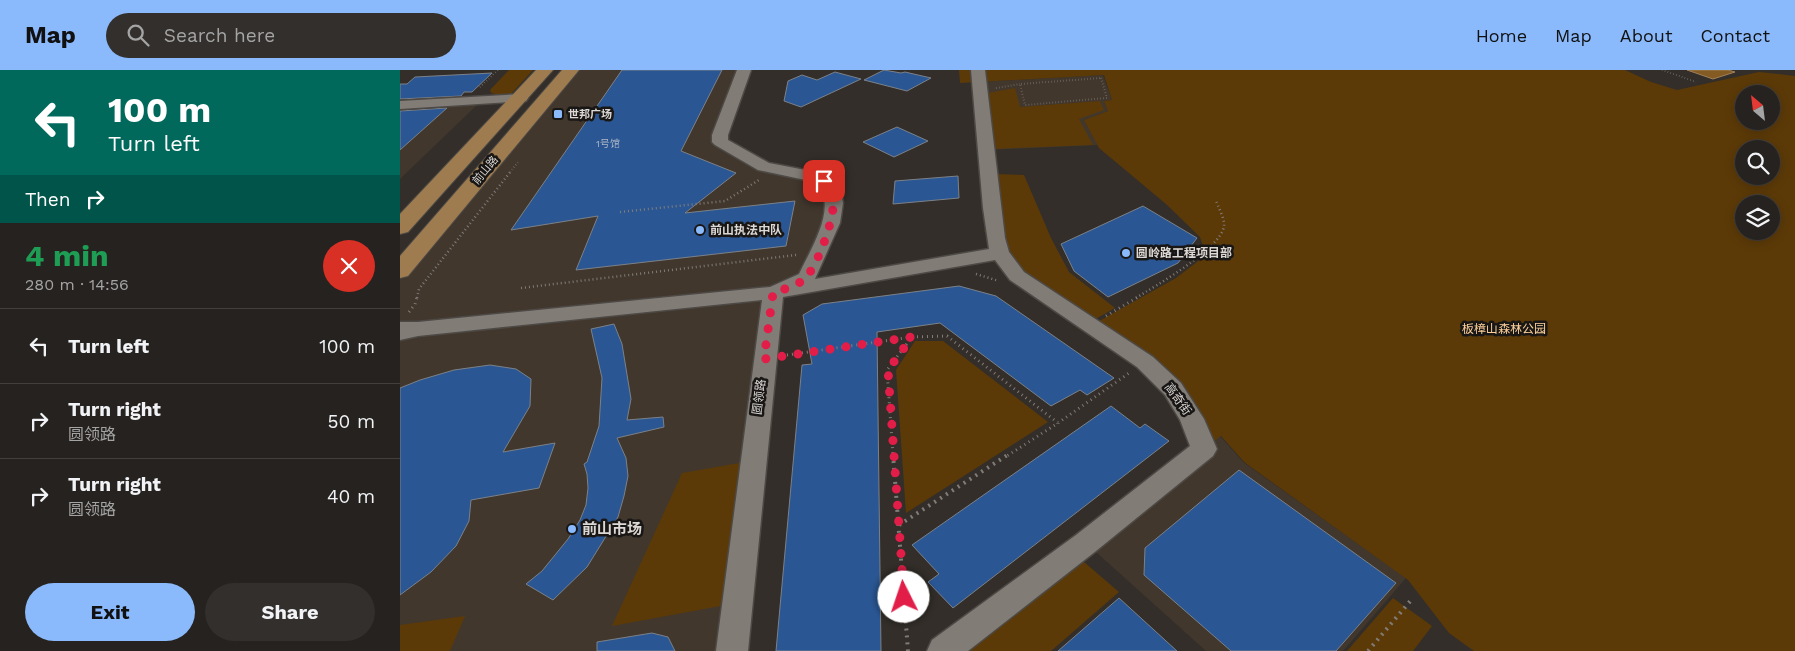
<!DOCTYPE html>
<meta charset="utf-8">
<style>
body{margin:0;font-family:"Work Sans","Noto Sans SC",sans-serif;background:#322f2c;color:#f1f3f6;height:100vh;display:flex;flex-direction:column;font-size:19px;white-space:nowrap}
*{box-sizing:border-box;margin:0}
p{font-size:16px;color:#a4a4a4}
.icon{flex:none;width:28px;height:28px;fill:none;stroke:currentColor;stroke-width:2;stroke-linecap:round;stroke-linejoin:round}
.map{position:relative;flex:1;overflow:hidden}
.side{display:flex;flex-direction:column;background:#26221f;width:400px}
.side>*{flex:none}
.top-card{background:#00695c;color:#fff;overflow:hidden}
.needle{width:32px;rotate:332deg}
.controls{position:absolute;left:1335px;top:15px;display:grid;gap:10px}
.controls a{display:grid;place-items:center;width:45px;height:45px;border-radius:50%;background:#26221f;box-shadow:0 2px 12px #0003,0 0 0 1px #423f3d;font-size:25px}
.pin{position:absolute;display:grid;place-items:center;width:42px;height:42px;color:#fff;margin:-21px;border-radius:10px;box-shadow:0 2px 8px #0006}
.me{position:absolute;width:55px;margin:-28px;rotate:356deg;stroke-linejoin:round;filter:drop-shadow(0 0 4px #0008)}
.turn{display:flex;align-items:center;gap:18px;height:105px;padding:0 25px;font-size:22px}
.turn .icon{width:65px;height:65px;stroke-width:2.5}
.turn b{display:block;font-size:35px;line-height:42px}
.then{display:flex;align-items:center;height:48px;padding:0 25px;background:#0003;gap:10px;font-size:19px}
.round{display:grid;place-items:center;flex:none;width:52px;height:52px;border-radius:26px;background:#322f2c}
.head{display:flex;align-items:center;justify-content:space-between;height:85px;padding:0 25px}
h1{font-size:30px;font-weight:700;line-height:38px;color:#1e9e55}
.button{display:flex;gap:10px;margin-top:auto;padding:10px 25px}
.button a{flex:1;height:58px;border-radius:30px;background:#8abafc;color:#111;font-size:20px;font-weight:700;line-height:58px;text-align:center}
.button a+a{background:#322f2c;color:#f1f3f6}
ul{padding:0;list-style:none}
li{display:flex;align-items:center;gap:15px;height:75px;padding:0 25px;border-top:1px solid #423f3d}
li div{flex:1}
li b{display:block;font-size:19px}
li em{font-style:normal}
header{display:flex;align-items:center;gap:30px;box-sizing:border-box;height:70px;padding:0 25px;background:#8abafc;color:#111}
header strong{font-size:24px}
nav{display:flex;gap:28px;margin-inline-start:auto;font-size:18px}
.search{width:350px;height:45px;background:#322f2c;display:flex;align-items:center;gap:12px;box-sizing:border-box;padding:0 18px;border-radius:28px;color:#a4a4a4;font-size:19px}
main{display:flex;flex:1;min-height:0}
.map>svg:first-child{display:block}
</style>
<header>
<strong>Map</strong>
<div class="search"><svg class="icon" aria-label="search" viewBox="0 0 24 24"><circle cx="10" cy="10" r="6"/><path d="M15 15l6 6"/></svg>Search here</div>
<nav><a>Home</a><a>Map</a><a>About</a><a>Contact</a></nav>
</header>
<main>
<section class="side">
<div class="top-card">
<div class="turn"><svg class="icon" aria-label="left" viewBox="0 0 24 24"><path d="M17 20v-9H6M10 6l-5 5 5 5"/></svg><div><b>100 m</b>Turn left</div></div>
<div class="then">Then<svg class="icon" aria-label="right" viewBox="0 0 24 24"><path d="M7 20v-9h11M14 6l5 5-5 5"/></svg></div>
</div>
<div class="head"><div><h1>4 min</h1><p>280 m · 14:56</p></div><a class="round" style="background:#d93025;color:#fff"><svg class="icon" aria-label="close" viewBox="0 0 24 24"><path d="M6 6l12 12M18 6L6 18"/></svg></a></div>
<ul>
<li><svg class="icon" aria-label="left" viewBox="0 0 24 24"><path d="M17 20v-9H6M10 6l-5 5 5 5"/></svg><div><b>Turn left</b></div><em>100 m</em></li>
<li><svg class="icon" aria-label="right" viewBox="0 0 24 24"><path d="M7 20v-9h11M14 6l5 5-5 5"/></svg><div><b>Turn right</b><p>圆领路</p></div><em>50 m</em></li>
<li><svg class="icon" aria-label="right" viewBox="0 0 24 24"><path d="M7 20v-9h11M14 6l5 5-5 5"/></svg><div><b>Turn right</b><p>圆领路</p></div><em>40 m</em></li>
</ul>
<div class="button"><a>Exit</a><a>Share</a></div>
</section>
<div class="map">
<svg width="1395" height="581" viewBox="0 0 1395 581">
<rect width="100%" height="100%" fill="#332e29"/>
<path fill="#41372d" d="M171 0H344L325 76 389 101 432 121 407 206 373 223 332 581H0V201Z
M703 5 712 30 704 31 708 41 684 50 698 75 587 80 579 12Z
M78 34 0 109V38Z
M820 366 843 392 1006 508 943 581H806L686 473Z"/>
<path fill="#5c3a08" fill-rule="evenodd" d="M109 0H133L111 24 98 25 91 23 90 20Z
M559 0H1225L1251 12 1277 20 1359 2 1395 6V581H1074L1049 563 1008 510 844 392 821 366 805 378 773 318 692 255 776 208 806 185 800 167 766 134 699 78 684 50 708 41 704 31 712 30 704 5 560 13ZM1344 24H1371V51H1344ZM1344 79H1371V106H1344ZM1344 134H1371V161H1344Z
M615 18 620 37 700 31 704 40 679 49 693 75 593 79 588 23Z
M593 104 624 105 651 168 669 202 715 238 692 251 622 205 584 161 597 151Z
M515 271H543L648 352 506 443 496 300Z
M345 392 326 535 212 556 282 403Z
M677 486 719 522 651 581H553Z
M993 528 1032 556 1013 581H947Z
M65 546 50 581H0V555Z"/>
<path fill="#855b24" stroke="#9f8059" d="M1287 0H1328L1335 2 1313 9Z"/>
<path fill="#2a5794" stroke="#7c8188" d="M222 0H322L281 81 336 103 285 143 395 131 386 176 176 200 198 146 111 160Z
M484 0 501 3 505 2 531 8 507 21 464 10Z
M435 2 461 9 401 37 384 31 388 11 402 5 417 10Z
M92 3 72 22H64L61 26 0 29V14H7L15 7Z
M47 38 0 80V41Z
M497 57 528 71 494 87 463 72Z
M558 106 559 128 493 134 495 111Z
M743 136 797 168 778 193 708 227 674 201 661 174Z
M559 216 596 226 714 308 687 325 680 320 651 336 540 253 477 262 481 581H376L402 295 412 294 403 245 422 234Z
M214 254 222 274 231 329 227 350 263 347 264 357 217 368 226 388 228 406 224 426 218 447 187 497 153 530 126 514 142 501 168 469 180 450 186 435 188 418 187 404 184 394 187 392 199 356 202 308 191 259Z
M90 295 116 299 131 309 130 336 103 382 155 373 139 418 71 430 69 451 56 476 31 502 0 525V318L20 310 54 300Z
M711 336 740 358 745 354 769 371 553 538 528 512 539 504 512 475Z
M839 400 996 513 936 581H831L744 505 745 478Z
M719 528 777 581H658Z
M252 563 268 567 275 581H197V572Z"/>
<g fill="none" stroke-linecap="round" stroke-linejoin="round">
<defs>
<path id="minor" d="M337 0H351L328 65V70L369 93 421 103 429 107 441 121 443 133 440 153 415 209 589 179 583 138 571 0H585L605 168 609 182 624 202 753 287 781 313 804 349 817 379 813 386 696 481 568 581H527L532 570 676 465 790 376 780 350 765 325 737 297 610 210 595 190 383 227 348 581H316L362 230 18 266 0 270V252H18L370 217 399 204C410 180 444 128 410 111L358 100 315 75 312 72V65Z
M121 24 126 25 128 28 126 31 0 39V31Z"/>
<path id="major" d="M136 0H153L8 162 0 164V144Z
M162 0H179L8 206 0 208V186Z"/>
</defs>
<use href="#minor" stroke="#4d4945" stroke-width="3"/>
<use href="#major" stroke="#4d4945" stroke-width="2"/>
<path stroke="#807c78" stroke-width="2" stroke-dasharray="0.5 2.5" stroke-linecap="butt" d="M1262 0 1296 12
M701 8 707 28 625 35 620 14Z
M80 17 98 0
M596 18 620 14
M110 102 119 91"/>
<path stroke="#807c78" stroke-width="2.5" stroke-dasharray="1 3" stroke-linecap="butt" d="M220 142 325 131 359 110
M576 204 599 211
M121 218 396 185
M17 228 19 219 111 101
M736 228C755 216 821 179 824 156 825 148 818 138 816 130"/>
<path stroke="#807c78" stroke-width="3" stroke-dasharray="1 4" stroke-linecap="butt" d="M9 242 15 234 17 227
M706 246 738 227
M512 267 547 266 658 353 607 386
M387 285 512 267 487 300 493 386
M658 353 729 303"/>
<path stroke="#807c78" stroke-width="4" stroke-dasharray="2 5" stroke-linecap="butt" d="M493 384 508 581
M499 455 609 384
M968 581 1012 529"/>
<use href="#minor" fill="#827c76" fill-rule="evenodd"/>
<use href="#major" fill="#9f7c4f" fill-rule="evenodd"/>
</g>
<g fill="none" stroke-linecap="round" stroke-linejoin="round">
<path stroke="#e11d48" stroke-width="9" stroke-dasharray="0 16.2" d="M424 111C427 115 431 118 433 123 437 143 420 189 408 205 401 215 384 219 373 223L364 289 512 267 488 300 504 527"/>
</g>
<g fill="#8abafc" stroke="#191715" stroke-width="2">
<rect x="153" y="39" width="10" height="10" rx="2.5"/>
<circle cx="300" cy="160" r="5"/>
<circle cx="726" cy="183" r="5"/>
<circle cx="172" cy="459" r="5"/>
</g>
<g text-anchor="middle" stroke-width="5" stroke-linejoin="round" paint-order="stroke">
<g font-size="10" fill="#afb8c5">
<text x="208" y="77">1号馆</text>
</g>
<g font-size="11" font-weight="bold" fill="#dbd8d5" stroke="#191715" text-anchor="start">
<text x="168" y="48">世邦广场</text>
</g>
<g font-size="11" fill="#dbd8d5" stroke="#191715">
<text transform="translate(85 100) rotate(-50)" y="4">前山路</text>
</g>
<g font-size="12" font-weight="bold" fill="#dbd8d5" stroke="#191715" text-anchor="start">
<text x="310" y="164">前山执法中队</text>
<text x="736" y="187">圆岭路工程项目部</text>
</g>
<g font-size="12" fill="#fdd09b" stroke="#191715">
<text x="1104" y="263">板樟山森林公园</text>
</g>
<g font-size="12" fill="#dbd8d5" stroke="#191715">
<text transform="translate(359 327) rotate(-83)" y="4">圆领路</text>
<text transform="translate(778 329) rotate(54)" y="4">高奇街</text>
</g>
<g font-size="15" font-weight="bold" fill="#dbd8d5" stroke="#191715" text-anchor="start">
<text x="182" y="464">前山市场</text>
</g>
</g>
</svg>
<div class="controls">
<a><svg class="needle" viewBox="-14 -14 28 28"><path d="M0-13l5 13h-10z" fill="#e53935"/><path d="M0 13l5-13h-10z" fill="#a4a4a4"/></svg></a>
<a><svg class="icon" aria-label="search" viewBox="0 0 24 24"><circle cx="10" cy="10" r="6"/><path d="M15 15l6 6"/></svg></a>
<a><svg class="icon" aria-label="layers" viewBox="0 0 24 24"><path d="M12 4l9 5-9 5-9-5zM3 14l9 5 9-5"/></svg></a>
</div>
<div class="pin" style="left:424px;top:111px;background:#d93025"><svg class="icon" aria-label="arrive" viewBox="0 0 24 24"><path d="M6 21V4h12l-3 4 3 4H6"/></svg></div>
<svg class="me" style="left:504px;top:527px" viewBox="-20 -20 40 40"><circle r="19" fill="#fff"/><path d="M0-13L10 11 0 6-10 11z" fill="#e11d48"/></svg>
</div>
</main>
